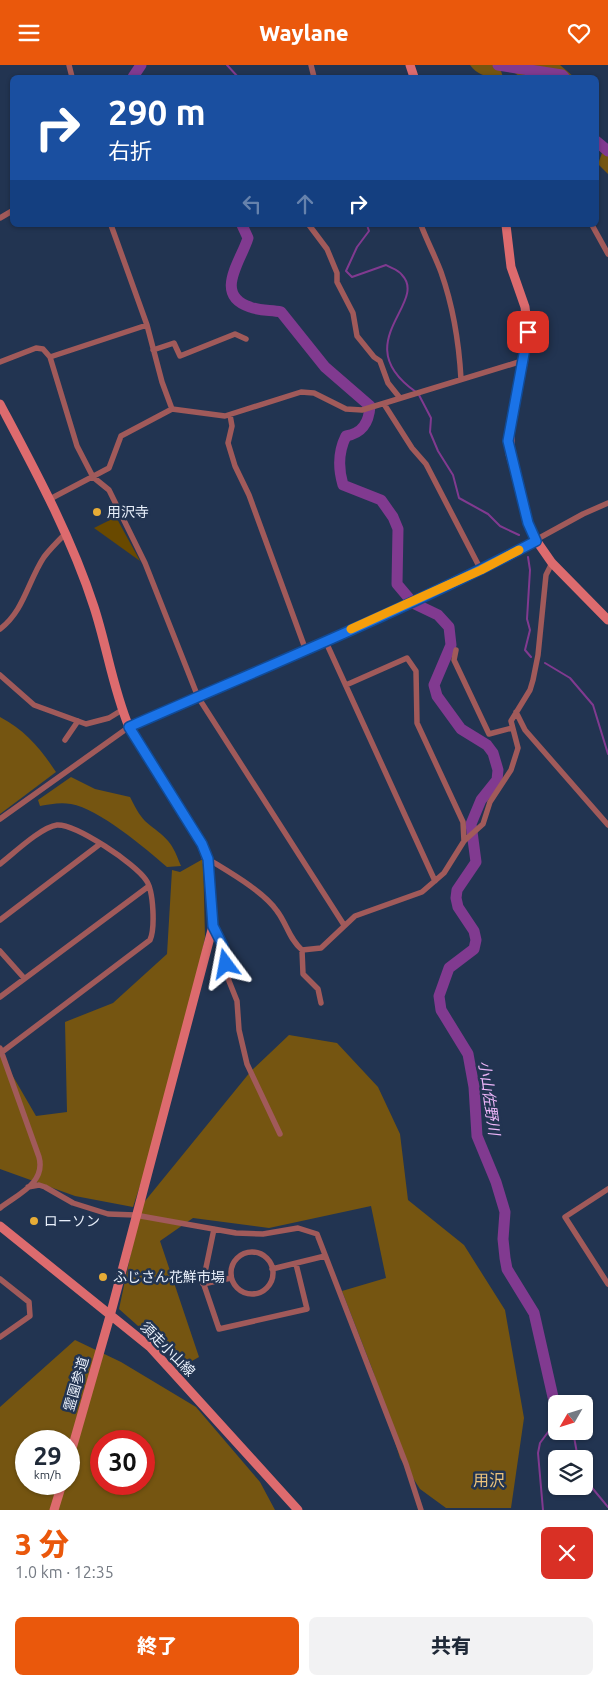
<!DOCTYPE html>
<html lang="ja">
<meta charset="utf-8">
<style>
body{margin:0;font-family:Ubuntu,"Noto Sans JP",sans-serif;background:#f2f2f3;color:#1f2937;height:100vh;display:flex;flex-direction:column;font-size:19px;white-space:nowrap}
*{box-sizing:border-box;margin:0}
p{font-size:16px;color:#747a83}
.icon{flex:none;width:28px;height:28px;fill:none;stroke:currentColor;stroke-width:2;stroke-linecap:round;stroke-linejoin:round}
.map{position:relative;height:1445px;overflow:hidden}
.panel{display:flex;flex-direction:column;background:#fff;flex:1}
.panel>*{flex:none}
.hud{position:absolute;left:10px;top:10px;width:589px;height:152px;border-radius:8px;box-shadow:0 1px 4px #0004;background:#1a4fa0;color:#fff;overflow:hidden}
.needle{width:32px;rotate:231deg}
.tools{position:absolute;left:548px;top:1330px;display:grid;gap:10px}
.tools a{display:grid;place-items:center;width:45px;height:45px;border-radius:8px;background:#fff;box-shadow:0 1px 4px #0004;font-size:25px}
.speed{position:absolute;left:15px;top:1365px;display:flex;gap:10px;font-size:25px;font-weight:700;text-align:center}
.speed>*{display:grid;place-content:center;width:65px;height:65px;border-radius:50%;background:#fff;box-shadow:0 1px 4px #0004;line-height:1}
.speed small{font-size:12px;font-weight:400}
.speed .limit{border:8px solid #d22;background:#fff;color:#111}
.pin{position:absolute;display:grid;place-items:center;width:42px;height:42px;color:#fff;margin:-21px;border-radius:10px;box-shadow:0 2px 8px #0006}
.me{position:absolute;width:55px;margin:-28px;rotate:347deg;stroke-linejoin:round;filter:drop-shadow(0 0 4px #0008)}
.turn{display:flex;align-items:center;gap:18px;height:105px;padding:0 15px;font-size:22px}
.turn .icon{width:65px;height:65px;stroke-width:2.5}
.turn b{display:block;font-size:35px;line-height:42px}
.lanes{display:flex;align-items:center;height:48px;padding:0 15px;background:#0003;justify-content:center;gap:25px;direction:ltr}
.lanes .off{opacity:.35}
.round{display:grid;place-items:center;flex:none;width:52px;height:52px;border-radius:8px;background:#f2f2f3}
.head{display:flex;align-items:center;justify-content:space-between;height:85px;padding:0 15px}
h1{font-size:30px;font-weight:800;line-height:38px;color:#ea580c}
.button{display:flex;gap:10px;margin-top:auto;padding:10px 15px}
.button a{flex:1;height:58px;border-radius:8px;background:#ea580c;color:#fff;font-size:20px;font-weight:800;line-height:58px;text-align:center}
.button a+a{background:#f2f2f3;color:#1f2937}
header{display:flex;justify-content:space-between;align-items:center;height:65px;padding:0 15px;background:#ea580c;color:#fff;font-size:22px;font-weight:800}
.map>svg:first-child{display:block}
</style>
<header><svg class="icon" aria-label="menu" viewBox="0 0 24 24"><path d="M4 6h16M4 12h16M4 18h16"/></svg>Waylane<svg class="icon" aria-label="heart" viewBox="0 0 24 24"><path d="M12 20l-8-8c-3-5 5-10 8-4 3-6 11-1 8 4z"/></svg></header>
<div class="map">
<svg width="608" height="1445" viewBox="0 0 608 1445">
<rect width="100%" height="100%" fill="#223451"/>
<path fill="#694900" d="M116 452 140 496 94 463Z"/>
<path fill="#755511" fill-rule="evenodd" d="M470 0H499L503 12C490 13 478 11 470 0Z
M505 0H560L574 12H520Z
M596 69 608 80V109L598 99 602 88 596 82Z
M0 652C26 666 40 683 56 707L0 749Z
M71 712 95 724 130 732C134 740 139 750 145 756 166 774 170 772 181 801L167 802C145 783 99 744 71 739 61 737 50 739 40 741L38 735Z
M203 794 205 872 182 992 133 1142 75 1131 0 1104V989L36 1051 67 1047 65 957 113 938 167 889 172 805 180 807Z
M289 970 337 978 378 1022 400 1069 408 1135 464 1180 505 1245 524 1353 511 1443H446L420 1424 400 1393 373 1306 342 1226 386 1213 371 1141 269 1163 193 1153 160 1176 199 1292 183 1301 119 1244 141 1141 251 1006Z
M75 1275 121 1297 196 1342 260 1417 275 1445H0V1342ZM26 1376H69V1419H26ZM101 1376H144V1419H101Z"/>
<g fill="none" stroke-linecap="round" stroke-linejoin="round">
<path stroke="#813a90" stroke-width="2" d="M227 0 238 12
M367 160 369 166 357 182 346 206 352 212 386 200C391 203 399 205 402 210 429 238 346 278 416 327
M419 330 431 353 430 367 438 386 453 410 459 433 488 449 500 461 519 470
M528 492 530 505 527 554 530 565 525 585 531 592
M545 598 570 613 593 640 608 689
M553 1332 558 1339
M573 1366 578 1394
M584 1413 608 1442
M543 1445 538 1388 540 1378 554 1359 553 1332"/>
<path stroke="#813a90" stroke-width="11" d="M498 0 562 10 564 12
M133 12 141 0
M596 76 608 86
M242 160 248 173C241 196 213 230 250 242 260 246 271 245 281 247L325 302 370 341C369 357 363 368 346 371 338 387 338 403 343 420L381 435 393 452 398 464 397 519 413 538 438 550 449 562 451 580 434 620 437 631 461 664 487 680 493 688 498 705 497 715 481 735 471 759 476 797 457 825 456 833 458 842 474 866 476 875 474 884 449 903 439 931 441 945 468 989 474 1022 477 1071 496 1117 505 1147 503 1174 505 1193 507 1204 534 1248 553 1332"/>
<path stroke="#a15a5a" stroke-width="5.5" d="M69 0 72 12
M311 0 314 12
M0 153 12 146
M111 160 147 260 162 317 172 344
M309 160 327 184 337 208V217L353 248 357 271 374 292 380 296 388 318 400 333
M421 160C427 176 435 191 441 207 453 241 459 278 461 314
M592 160 608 189
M153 285 174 278 180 291 235 269 246 274
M50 292 147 260
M0 297 36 283 43 284 50 292 77 381 93 412 109 425 145 498 198 632 344 860
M384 339 412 383 426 399 481 505
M230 350 232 361 228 378 235 401 249 430 305 583
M50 434 109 403 121 371 172 344 225 351 301 327 314 328 346 344 362 345 522 296
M0 564C24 546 28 516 44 492 50 484 58 476 65 469
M325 575 435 816
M456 585 454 595 489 669 512 663
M0 610 34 640 86 659 109 653 122 645
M346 620 407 593 416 606 417 658 463 757 464 776
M516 647 525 665 608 760
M65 675 78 656
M0 754 129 662 481 505 583 449 608 438
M208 794C229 807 263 826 277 846 287 859 289 874 302 885L321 883 355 851 422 827 444 808 464 776 483 759 490 737 511 705 518 683 511 656 530 625 533 615 538 590 546 510 552 498
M0 799C13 789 41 762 57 760 76 759 136 799 146 815 154 826 155 864 150 875L2 987
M0 855 100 779
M213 861 223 881 229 916 237 936 239 965 247 999 280 1069
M302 885 303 909 318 924 321 938
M0 886 24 913
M0 932 149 821
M0 983 39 1092C46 1118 18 1129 0 1143
M28 1122 39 1120 45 1122 73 1138 108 1149 135 1150 236 1168 263 1169 298 1163 317 1169 406 1399 421 1445
M608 1124 565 1152 608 1219
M214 1164 203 1217 219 1264 307 1244 296 1199
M231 1208a21 21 0 1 1 42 0a21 21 0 1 1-42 0Z
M272 1204 325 1191
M0 1214 29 1237 30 1251 0 1272
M203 1219 231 1213"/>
<path stroke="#dd6b6e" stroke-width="9" d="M410 0 414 12
M506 160 511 202 525 242 528 267 510 361V389L528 457 536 475 552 498 608 555
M0 339C35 405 71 471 94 542 107 582 113 624 129 662L202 779C212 805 210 833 213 861L110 1251 69 1394
M0 1161 150 1282 298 1445
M54 1445 62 1419"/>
</g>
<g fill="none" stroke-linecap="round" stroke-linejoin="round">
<defs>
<path id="route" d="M226 899 223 881 213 861 208 794 202 779 129 662C265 602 404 546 536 476L528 458 508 376 528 267"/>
</defs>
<use href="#route" stroke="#114b97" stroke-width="12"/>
<use href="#route" stroke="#1a73e8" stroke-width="9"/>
<path stroke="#f59e0b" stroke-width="9" d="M351 564 481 505 519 485"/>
</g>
<g fill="#e7ac36" stroke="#223451" stroke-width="2">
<circle cx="97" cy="447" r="5"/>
<circle cx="34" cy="1156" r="5"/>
<circle cx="103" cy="1212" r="5"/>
</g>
<g text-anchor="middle" stroke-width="5" stroke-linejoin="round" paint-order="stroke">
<g font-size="14" fill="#e9f0fb" stroke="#223451" text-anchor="start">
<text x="107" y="452">用沢寺</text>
<text x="44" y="1161">ローソン</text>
<text x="113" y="1217">ふじさん花鮮市場</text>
</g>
<g font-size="14" fill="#e9f0fb" stroke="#223451">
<text transform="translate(168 1284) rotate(45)" y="5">須走小山線</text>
<text transform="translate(76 1319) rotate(-74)" y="5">霊園参道</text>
</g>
<g font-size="15" font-style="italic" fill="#edb6f9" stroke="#223451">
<text transform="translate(489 1033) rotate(82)" y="5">小山佐野川</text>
</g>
<g font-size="16" fill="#edc47d" stroke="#223451">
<text x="489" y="1421">用沢</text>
</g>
</g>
</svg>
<div class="tools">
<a><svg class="needle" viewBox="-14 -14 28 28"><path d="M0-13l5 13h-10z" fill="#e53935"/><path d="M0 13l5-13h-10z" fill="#747a83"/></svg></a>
<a><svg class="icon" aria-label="layers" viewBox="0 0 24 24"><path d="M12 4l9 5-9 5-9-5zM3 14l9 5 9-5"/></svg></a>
</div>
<div class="speed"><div>29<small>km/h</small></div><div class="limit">30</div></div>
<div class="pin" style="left:528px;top:267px;background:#d93025"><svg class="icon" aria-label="arrive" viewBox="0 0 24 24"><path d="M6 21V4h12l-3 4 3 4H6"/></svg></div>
<svg class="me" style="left:226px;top:899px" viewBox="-20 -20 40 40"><path d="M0-17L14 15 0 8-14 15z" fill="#1a73e8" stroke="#fff" stroke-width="4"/></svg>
<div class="hud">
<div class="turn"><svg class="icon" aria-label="right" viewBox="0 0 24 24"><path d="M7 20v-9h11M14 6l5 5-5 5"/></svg><div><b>290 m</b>右折</div></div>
<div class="lanes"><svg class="icon off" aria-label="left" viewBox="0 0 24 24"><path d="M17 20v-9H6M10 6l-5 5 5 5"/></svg><svg class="icon off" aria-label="ahead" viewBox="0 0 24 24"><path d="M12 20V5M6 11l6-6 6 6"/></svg><svg class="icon" aria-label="right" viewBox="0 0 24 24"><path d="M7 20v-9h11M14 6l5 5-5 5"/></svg></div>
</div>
</div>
<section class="panel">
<div class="head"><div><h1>3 分</h1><p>1.0 km · 12:35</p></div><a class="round" style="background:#d93025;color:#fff"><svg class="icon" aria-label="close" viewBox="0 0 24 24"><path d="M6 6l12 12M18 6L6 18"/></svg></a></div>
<div class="button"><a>終了</a><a>共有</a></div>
</section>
